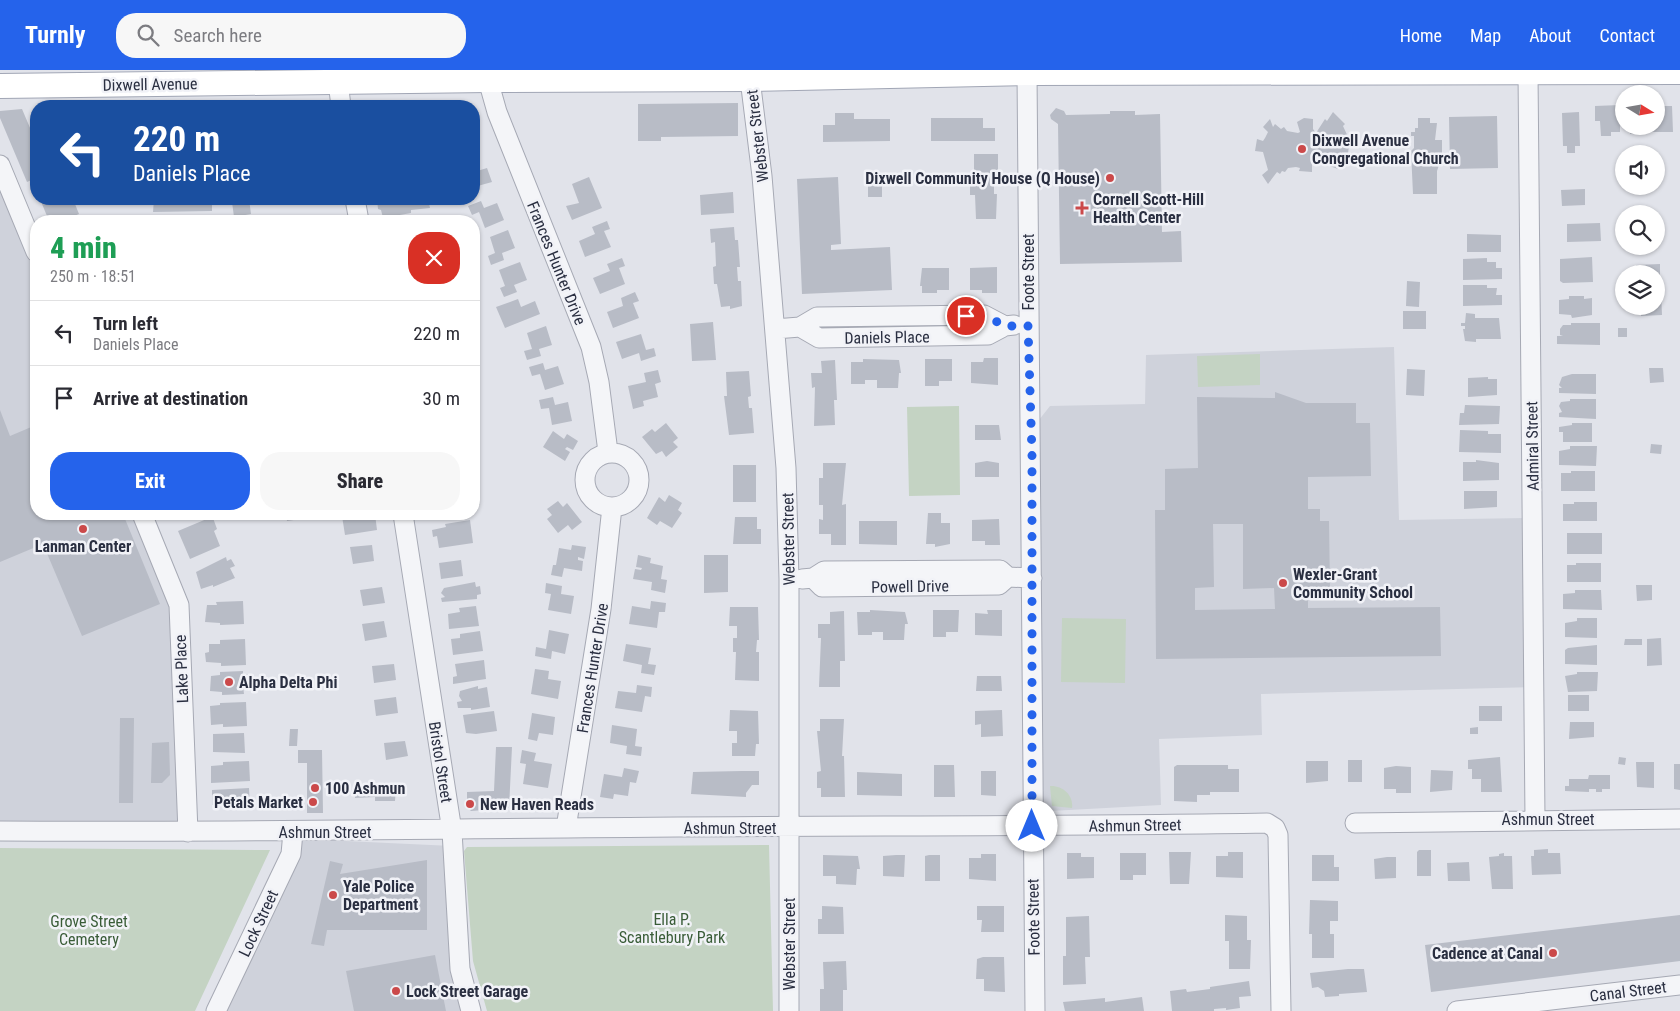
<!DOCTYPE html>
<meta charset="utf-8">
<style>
body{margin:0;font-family:"Roboto Condensed",sans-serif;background:#f7f7f7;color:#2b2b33;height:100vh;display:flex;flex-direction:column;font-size:19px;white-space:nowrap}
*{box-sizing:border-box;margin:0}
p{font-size:16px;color:#7c7c81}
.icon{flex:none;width:28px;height:28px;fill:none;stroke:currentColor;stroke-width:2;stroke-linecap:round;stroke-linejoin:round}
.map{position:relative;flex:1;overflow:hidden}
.drawer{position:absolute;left:30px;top:145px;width:450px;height:305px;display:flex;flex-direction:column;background:#fff;border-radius:20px;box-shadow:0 1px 4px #0004}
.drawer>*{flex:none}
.hud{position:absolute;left:30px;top:30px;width:450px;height:105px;border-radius:20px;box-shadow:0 1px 4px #0004;background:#1a4fa0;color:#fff;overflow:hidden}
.needle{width:32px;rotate:101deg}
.controls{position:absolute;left:1615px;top:15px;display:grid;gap:10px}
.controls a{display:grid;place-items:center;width:50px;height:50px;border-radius:50%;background:#fff;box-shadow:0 1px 4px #0004;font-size:25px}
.pin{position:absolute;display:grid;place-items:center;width:42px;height:42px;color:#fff;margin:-21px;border:2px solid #fff;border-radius:50%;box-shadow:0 1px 5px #0007}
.me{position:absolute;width:55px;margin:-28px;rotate:0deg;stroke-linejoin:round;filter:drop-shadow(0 0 4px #0008)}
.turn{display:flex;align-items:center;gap:18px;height:105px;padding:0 20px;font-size:22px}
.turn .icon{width:65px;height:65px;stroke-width:2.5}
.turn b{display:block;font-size:35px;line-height:42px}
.round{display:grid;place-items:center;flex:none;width:52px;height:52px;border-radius:20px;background:#f7f7f7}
.summary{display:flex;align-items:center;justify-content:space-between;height:85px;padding:0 20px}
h1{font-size:30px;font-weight:800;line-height:38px;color:#1e9e55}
.cta{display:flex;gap:10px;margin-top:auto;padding:10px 20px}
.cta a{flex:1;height:58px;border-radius:20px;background:#2563eb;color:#fff;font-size:20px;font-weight:800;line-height:58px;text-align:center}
.cta a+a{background:#f7f7f7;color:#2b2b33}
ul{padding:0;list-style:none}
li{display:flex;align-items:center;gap:15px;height:65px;padding:0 20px;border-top:1px solid #e1e1e2}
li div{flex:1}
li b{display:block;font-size:19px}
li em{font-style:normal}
header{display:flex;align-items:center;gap:30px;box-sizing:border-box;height:70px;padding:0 25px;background:#2563eb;color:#fff}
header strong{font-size:24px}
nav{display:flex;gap:28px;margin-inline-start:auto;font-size:18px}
.search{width:350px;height:45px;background:#f7f7f7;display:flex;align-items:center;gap:12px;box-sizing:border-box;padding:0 18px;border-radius:20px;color:#7c7c81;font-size:19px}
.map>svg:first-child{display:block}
</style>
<header>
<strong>Turnly</strong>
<div class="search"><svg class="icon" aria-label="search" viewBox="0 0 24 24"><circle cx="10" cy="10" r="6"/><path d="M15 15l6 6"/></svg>Search here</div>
<nav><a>Home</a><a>Map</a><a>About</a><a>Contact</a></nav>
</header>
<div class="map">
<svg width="1680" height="941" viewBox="0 0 1680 941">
<rect width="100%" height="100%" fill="#e1e3ea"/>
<path fill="#cfd2db" d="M0 95 36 182V444H142L179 535 188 762 0 761Z
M1394 277 1399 450 1533 448 1535 617 1261 624 1262 665 1159 669 1161 735 1032 742 1031 360 1050 336 1145 334 1146 285Z
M303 769 452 776 459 873 476 941H218Z"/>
<path fill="#c4d3c3" d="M1260 284V315L1198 317 1197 286Z
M959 336 960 425 909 426 907 337Z
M1062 548 1126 549 1125 613 1061 612Z
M1050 716C1063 715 1074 726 1072 738L1052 736Z
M769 775 773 941H487L473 891 464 781 467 777Z
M0 778 270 780 195 941H0Z"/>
<path fill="#b8bcc6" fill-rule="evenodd" d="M738 33V66L661 67V71H638V34Z
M1620 35V62H1611V66H1601L1600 51H1595V36Z
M1656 36H1672L1673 62H1648V56H1656Z
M1056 38 1064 41 1066 45 1110 44V41H1135V45L1160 44 1162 162 1181 161 1182 192 1060 194 1058 54 1051 49 1050 45Z
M22 39 36 72V108L27 112 0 48V41Z
M1333 42 1345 54 1343 56 1349 69H1346V76H1349L1347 90H1349V95L1339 93 1338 99 1318 92 1312 94V102L1299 101 1300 98 1296 97 1288 98 1285 102 1282 101 1280 104 1277 102 1268 114 1262 105 1268 100 1263 82 1255 81 1257 69 1263 71 1265 68 1268 62 1263 57 1270 49 1273 57 1275 54 1281 59 1284 57 1287 61 1298 63 1300 62 1297 52 1304 48 1313 49V59L1316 63 1325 49 1327 51Z
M1579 42 1580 76H1575V83H1567V76H1563L1562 43Z
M835 43H854V49H890V71L823 72V55H835Z
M1497 46 1498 98 1450 99 1449 47Z
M931 48H983V58H995V71H931Z
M1418 48H1430V53H1437L1435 70H1442V92H1437L1439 95 1437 101V124H1413L1411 81 1414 78V66H1411V62H1415V58H1418Z
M1630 56H1647V64H1630Z
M974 84H998V109H994V124H997L996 149H976L975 125H970V109H974Z
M487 98 492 112 474 117V102Z
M589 107 602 138 572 150 566 136 579 133 572 114Z
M838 107 841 174 831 175V180L890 177 892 220 802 224 797 109Z
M868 110H882V127H868Z
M1585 119V135L1562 136 1561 120Z
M733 122 734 143 701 145 700 125Z
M40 129H73L79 144 69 148 67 145 49 151Z
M154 129H212V141L153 142Z
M249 129 251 144 234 147 232 132Z
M377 129H428L430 138 411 140V143L383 148 381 140 378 139Z
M481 131 484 138 497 133 504 150 485 158 479 142 472 145 468 136Z
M436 149 437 151H424V150Z
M607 151 610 159 604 161 611 177 585 187 579 171 595 164 592 157Z
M1600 153 1601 171 1567 172V154Z
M734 157 735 170H738L740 197H737L738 211H741L742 236 730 239V236L721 237 717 214H714L713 197 716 196 715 172 711 173 710 159Z
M508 160 515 178 502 183 504 190 491 195 488 186 495 183 490 167Z
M1467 164 1501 165V182H1467Z
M1592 187 1593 212 1563 213 1560 211V189Z
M622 188 625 196 619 198 625 214 600 224 593 208 610 201 607 194Z
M1487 188V192H1496V198H1502V209L1463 210V189Z
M520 192 527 210 514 215 517 222 504 227 500 218 505 216 499 200Z
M1660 194V217H1656V204H1637L1636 195Z
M997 197V223H982V220H970V198Z
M922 198H949V220H937V223H922V216H920Z
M1407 211 1420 212 1419 237 1406 236Z
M1463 215H1487V218H1497L1496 225H1502V235L1463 236Z
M1656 221H1661L1662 245 1641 246V236H1656Z
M635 222 639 231 633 233 639 248 613 258 607 242 623 236 621 228Z
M1569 226H1584V229L1592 228V245L1572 248 1571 245 1559 244V230L1569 229Z
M518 229 521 237 535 231 540 244 505 258 496 237Z
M1403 241H1426V259H1403Z
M1466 243 1475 244V248H1499L1501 269H1476V272L1465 271 1463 259H1465V256H1461V253H1465Z
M713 252 716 290 692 291 690 254Z
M1571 253H1600V275L1557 274V266H1563L1560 265V259L1563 255H1571Z
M546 256 552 275 539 279 541 286 527 290 524 281 532 279 527 263Z
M1618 258H1627V267H1618Z
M641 264 646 280 654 278 656 286 641 291 639 283 622 289 616 272Z
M984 288H998V315L971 313V292H983Z
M863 289 899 290 901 303H899L898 318H877V310H865V314H851V292H863Z
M925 289H952V311H939V316H925Z
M835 290 837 330H834L835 355 814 356 815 317 812 318 811 303H822L821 291Z
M543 293 545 300 558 296 564 314 545 320 540 304 532 306 529 297Z
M1649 298H1663L1664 312 1650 313Z
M1407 299 1425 300 1424 326 1406 325Z
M658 300 661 312 655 314 658 327 643 331 644 336 633 339 628 316 646 312 644 303Z
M749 301 751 326 748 327 749 338H752L754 363 729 365 724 326H727L726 302Z
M1572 304H1596V324L1559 323V318H1562L1559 315 1562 307Z
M1488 307V309H1497V325L1468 327V308Z
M1275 322 1306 333H1356V353H1370L1371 406 1308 407V439H1320V451H1329L1330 519H1308V538L1440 537 1441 586 1156 589 1155 440H1165V399L1198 398 1197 327 1275 328ZM1213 454H1243V519L1274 518 1275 539 1195 540V518L1214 517Z
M553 327 555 335 568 332 572 351 552 355 549 338 541 339 539 330Z
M1570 329H1596V349L1559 347V343L1562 342 1559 336 1561 332 1570 331Z
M1465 335 1500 336 1499 354 1459 355 1460 343H1464Z
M0 340 10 366 36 355V444H123L160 534 82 566 43 474 0 492Z
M666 353 678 368 673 372 678 377 666 387 662 381 656 384 642 367 652 359 655 362Z
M1572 353H1592V372H1563V362H1559V357L1572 355Z
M975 355H999L1001 370H975Z
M1460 360 1488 361V364H1501V383L1459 382Z
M553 361 564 369 567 364 578 371 573 380 567 377 565 379 570 382 565 391 543 377Z
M1651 374 1662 375 1661 384 1650 383Z
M1570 376H1597L1596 396 1559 395V381L1570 379Z
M1476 390 1499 393V410L1463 411V392H1476Z
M987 391 999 393V407H975V393Z
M823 393H846L842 435 846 434V475H831V464H819V449L823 450V435H819V408H823Z
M733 395H756V432H733Z
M1571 401H1595V421H1561V403H1571Z
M474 415H477L480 435 474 436Z
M1464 421H1497V437L1464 439Z
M669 425 682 433 678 440 682 443 672 458 660 451 657 455 647 448 659 427 665 432Z
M558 431 563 437 567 433 582 452 572 460 568 455 558 463 547 449 552 445 547 439Z
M1574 432H1597V451H1563V434H1574Z
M928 443H941V453H950V474L935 477V474H926Z
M286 444H328V445L287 451Z
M353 444 354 447 375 444 377 460 345 465 342 446Z
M735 447H757V459H761V474H733Z
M209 448H213L217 459 214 461 220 476 190 489 178 461Z
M999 449 1000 475H985V471H972V450Z
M470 450 473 473 439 478 437 466 433 467 432 460 446 457 445 454Z
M859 451H897V475L859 474Z
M1567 463H1602V484H1567Z
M372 475 374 491 353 494 350 477Z
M572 475 586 477 584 489 578 487V490L583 491 582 501 564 498 562 507 551 505 553 495H556L559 478 571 480Z
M638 485 651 488 650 493 663 496 661 509 667 510 665 523 651 520 652 512 633 509 635 499 641 500 642 498 636 497Z
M704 485H728V522L704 523Z
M226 487 227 491 231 489 235 496 230 498 235 508 213 517V515L201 519 196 502Z
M461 490 463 506 441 509 439 493Z
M1576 493H1601V512H1567V495H1576Z
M475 512 476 517 480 516 481 524 477 525V529L442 532 441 528 445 527 441 523 444 518Z
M546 513 562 516 561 524 574 526 571 544 548 540 551 524 545 523Z
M1636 515H1652V530L1637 531Z
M382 517 385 533 363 536 360 520Z
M1575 520H1601L1602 540 1563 539V524L1575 523Z
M243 531 244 554 220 555V553L205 552 207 535H217L216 532Z
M651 531 666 533 665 542H659L657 558 629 554 632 536 650 539Z
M476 536 479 556 449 559 448 544 460 542 459 538Z
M730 537H758L759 570H757L756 582H759V611L735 610 736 582H733V568H737V556H729Z
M870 540 905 542 908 554H905L904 570H883V562H872V565H858L857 542H870Z
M933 540H959L958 562H946V567H933Z
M987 540H1002V566L975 565V543L988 544Z
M844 541 845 591H840V617H819L821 568H818V554H830V542Z
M1577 548H1597V568L1565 567V553L1577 551Z
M384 551 387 567 365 571 362 554Z
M549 560 569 564 565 584 552 581 551 589 535 586 536 577 546 579Z
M480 561 483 581 453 585 451 569 460 568V564Z
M1661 568 1662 595 1647 596V569Z
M245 569 246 595 221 596V593L206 592 205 583 209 582V574H220V570Z
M1625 569H1642V575H1624Z
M626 574 651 578 648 594 656 595 654 605 641 603 642 595 623 591Z
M1597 575V595L1565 594V580L1568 578Z
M484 590 486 609 453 614V607L457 606 455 594Z
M394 594 396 610 374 613 372 596Z
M535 599 549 601 548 609 561 611 558 629 531 624Z
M243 601V604H249L250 615 243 616 244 624 222 625V622L210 621 211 606 220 605V602Z
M1577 602H1598L1597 621 1568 622 1565 606 1577 604Z
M977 606H1001L1002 621H976Z
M637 615 652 617 651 627 645 626 642 642 615 638 618 621 636 623Z
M478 616V619L487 617 490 637 471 640V638H458L457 632 462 631 459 626 460 621Z
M1568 625H1589V641H1568Z
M396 627 398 643 376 646 374 630Z
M246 632 247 656 223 657V654L211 655 210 636 220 635V633Z
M1479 636H1502V651H1479Z
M730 640 758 641 759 674H756L755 686H732V673H737V661H729Z
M1002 640 1003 666 981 667V654L975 655V641Z
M494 641 497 661 476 664 466 663 463 645Z
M532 643 555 647 553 665 539 663 537 671 528 669Z
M120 648H134L133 733H119Z
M820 649H844L842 686H844L845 727H821V718H817V702L821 701 817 661H820Z
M1570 652H1594V667L1569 669Z
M612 655 637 659 635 676 642 677 641 686 626 684 627 676 610 673Z
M1478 657V664H1470V658Z
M290 659H298L297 676H289Z
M244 663 245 683 213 682V664Z
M405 671 408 686 386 690 384 673Z
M169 672 170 705 162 713H151L152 673Z
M496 677H512L509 738 471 741 467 737V722L494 721Z
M298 680H322L323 743H307V693H298Z
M522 680 536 683 534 691 552 694 548 718 523 714 526 694 520 693Z
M1500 687 1502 722H1481V709H1472V699H1468V690Z
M1619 687 1626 688 1625 695 1618 694Z
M1348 690H1362V712H1348Z
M249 691 250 711 211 713V696L223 695V692Z
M1306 691H1328V711L1306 713Z
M1636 692H1654V718L1637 717Z
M1674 694H1680V720L1674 719Z
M934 695H954L955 727H934Z
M1177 695H1228V699H1239V722H1210V725H1197V732L1174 731V697Z
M1396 696 1411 697V723H1396V719H1384V698Z
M624 698 639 701 636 713 630 712 628 726 614 724 613 729 600 727 604 704 622 707Z
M1431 700 1453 701 1452 720 1430 722Z
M742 701H759V715H752L746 723V727L691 724 693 702Z
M981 701H996V726L981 725Z
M857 702 902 704V726L857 725Z
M1589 705H1610V719H1602V722H1596V719H1589V722L1565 721V716H1569V709H1588Z
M355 715 396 717 395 731H375V727L355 728Z
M249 718 250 737 225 738V735H212V720Z
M1548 779V783H1560L1561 804 1532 805 1531 786H1534V780Z
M1419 780H1431V806H1417V782Z
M1169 782H1191L1189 814H1170Z
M1228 782H1243V808L1216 807V786H1228Z
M1067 783H1081V787H1094V808L1067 809Z
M1120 783H1146V805H1133V810H1120Z
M1504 783V786H1512L1513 819H1492L1489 787 1499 786V784Z
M981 784H996V811L969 809V788H981Z
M823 785 858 786 860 799H857L856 815 836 814V806H823Z
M896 785H905L904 807 883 806V786Z
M929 785H940V811H925V786Z
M1312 785H1334V797H1339V811H1312Z
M1387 787H1396V808L1375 809 1374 789Z
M427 790V860H327L324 876 311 874 330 791 343 794 340 804Z
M1469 792 1470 811H1448L1447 793Z
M1310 830 1338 831V851H1330V864H1334V888H1312V864H1309Z
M822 836 843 837 844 864H818V849H822Z
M977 836H1004V862H981L982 850H977Z
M1225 845 1247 846V870H1251L1250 899H1229V871H1225Z
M1680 845V891L1431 922 1425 875Z
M1089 846 1090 887H1085L1086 914 1063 915V886H1066V847Z
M435 885 446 941H354L346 901Z
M983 887H1004L1005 922 984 921V909H976L977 889Z
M846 891 847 920H843V941H820V919H824L823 892Z
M1348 899H1364L1367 922 1339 924V926L1325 927 1324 921 1318 917 1312 918 1310 903Z
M1249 911 1251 926 1239 927 1240 938 1226 940V938L1214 939V941H1172L1170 921 1186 919 1187 922 1210 919V917Z
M1142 927 1144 941H1065L1063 932 1105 928V932Z"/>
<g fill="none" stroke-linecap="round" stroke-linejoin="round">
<defs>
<path id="minor" d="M747 0 750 9 762 106 786 398 789 509V941
M1027 3 1035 941
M1528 3 1535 749
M488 10 497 42 591 277 599 312 608 382
M338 12 341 36
M0 95 36 182
M355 129 359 151
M800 257 819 268 988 265 1005 256 1014 255
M775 259 800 257 817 247 984 245 1005 256
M585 410a27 27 0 1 1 54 0a27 27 0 1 1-54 0Z
M142 444 179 535 188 762
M403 444 452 761 460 899 471 941
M813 508 822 517 999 515 1008 507 1032 508
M802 509 813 508 824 501 1000 500 1008 507
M1355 753 1680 749
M566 758 601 539 612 437
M0 761C189 762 378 760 567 758 800 755 1034 757 1267 753L1275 758 1278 765 1281 941
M216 941 291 784 293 762
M1457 941 1680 915"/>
<path id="major" d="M0 16 488 10 750 9 1027 3 1680 2"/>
</defs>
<use href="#minor" stroke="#a6a9b4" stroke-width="21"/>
<use href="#major" stroke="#a1a6b5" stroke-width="26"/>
<use href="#minor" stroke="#f4f5f8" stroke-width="19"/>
<use href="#major" stroke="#fff" stroke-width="24"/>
</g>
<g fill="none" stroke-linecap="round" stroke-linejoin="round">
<path stroke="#2563eb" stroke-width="9" stroke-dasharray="0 16.2" d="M966 246 984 245 1005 256H1028L1032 384V756"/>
</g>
<g fill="#cb494a" stroke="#f1f2f7" stroke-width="2">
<circle cx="1302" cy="79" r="5"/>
<circle cx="1110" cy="108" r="5"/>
<path d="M1079.5 130.5h5v5h5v5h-5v5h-5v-5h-5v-5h5z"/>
<circle cx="83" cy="459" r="5"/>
<circle cx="1283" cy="513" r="5"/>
<circle cx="229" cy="612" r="5"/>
<circle cx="315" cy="718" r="5"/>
<circle cx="313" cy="732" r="5"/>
<circle cx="470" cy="734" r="5"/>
<circle cx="333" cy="825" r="5"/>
<circle cx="1553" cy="883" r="5"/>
<circle cx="396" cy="921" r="5"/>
</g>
<g text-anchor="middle" stroke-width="5" stroke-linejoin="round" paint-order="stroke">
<g font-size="16" fill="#2a2f41" stroke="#f1f2f7">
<text transform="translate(150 14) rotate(-1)" y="6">Dixwell Avenue</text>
<text transform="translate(757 66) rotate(-97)" y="6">Webster Street</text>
<text transform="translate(557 193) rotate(68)" y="6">Frances Hunter Drive</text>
<text transform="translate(1028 202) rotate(-90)" y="6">Foote Street</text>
<text transform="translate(887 267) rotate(-1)" y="6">Daniels Place</text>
<text transform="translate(1532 376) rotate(-91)" y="6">Admiral Street</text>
<text transform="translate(788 469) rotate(-91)" y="6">Webster Street</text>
<text transform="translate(910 516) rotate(-1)" y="6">Powell Drive</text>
<text transform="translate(592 598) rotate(-81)" y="6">Frances Hunter Drive</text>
<text transform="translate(181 599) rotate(-92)" y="6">Lake Place</text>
<text transform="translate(441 692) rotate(81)" y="6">Bristol Street</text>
<text x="1548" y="755">Ashmun Street</text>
<text transform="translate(1135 755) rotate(-1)" y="6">Ashmun Street</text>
<text x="730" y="764">Ashmun Street</text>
<text x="325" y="768">Ashmun Street</text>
<text transform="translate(1033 847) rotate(-91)" y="6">Foote Street</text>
<text transform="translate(258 853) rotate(-65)" y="6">Lock Street</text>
<text transform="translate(789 874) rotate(-90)" y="6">Webster Street</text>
<text transform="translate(1628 921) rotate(-7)" y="6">Canal Street</text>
</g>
<g font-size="16" font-weight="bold" fill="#2a2f41" stroke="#f1f2f7" text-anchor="start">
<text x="1312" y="76">Dixwell Avenue<tspan x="1312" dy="18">Congregational Church</tspan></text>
<text x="1100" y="114" text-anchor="end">Dixwell Community House (Q House)</text>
<text x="1093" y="135">Cornell Scott-Hill<tspan x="1093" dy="18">Health Center</tspan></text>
<text x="83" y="482" text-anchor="middle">Lanman Center</text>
<text x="1293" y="510">Wexler-Grant<tspan x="1293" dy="18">Community School</tspan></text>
<text x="239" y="618">Alpha Delta Phi</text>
<text x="325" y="724">100 Ashmun</text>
<text x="303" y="738" text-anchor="end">Petals Market</text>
<text x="480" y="740">New Haven Reads</text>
<text x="343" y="822">Yale Police<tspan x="343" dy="18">Department</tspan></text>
<text x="1543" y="889" text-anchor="end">Cadence at Canal</text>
<text x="406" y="927">Lock Street Garage</text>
</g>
<g font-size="16" fill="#395c37" stroke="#f1f2f7">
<text x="672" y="855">Ella P.<tspan x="672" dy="18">Scantlebury Park</tspan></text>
<text x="89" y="857">Grove Street<tspan x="89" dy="18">Cemetery</tspan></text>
</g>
</g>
</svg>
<div class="controls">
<a><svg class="needle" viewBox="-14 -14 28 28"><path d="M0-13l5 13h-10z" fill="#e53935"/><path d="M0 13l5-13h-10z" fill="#7c7c81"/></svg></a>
<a><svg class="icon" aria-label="sound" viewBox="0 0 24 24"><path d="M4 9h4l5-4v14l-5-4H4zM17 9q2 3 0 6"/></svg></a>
<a><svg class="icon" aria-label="search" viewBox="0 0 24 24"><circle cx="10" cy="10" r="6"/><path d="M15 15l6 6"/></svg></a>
<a><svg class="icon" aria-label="layers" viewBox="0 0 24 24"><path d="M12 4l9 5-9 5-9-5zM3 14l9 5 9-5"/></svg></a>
</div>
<div class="pin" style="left:966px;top:246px;background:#d93025"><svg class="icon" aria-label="arrive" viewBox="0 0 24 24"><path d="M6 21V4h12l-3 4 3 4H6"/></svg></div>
<svg class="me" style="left:1032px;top:756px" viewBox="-20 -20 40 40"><circle r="19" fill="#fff"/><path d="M0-13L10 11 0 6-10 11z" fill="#2563eb"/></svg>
<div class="hud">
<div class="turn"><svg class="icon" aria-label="left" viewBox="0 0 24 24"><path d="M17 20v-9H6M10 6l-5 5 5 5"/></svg><div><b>220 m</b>Daniels Place</div></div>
</div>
<section class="drawer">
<div class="summary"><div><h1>4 min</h1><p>250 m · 18:51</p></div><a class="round" style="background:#d93025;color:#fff"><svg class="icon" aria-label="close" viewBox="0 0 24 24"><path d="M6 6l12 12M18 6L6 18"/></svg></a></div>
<ul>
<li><svg class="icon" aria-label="left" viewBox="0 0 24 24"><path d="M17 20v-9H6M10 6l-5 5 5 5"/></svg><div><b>Turn left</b><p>Daniels Place</p></div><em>220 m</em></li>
<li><svg class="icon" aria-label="arrive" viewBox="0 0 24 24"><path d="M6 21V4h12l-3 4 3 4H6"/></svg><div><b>Arrive at destination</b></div><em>30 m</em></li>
</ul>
<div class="cta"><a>Exit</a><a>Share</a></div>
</section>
</div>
